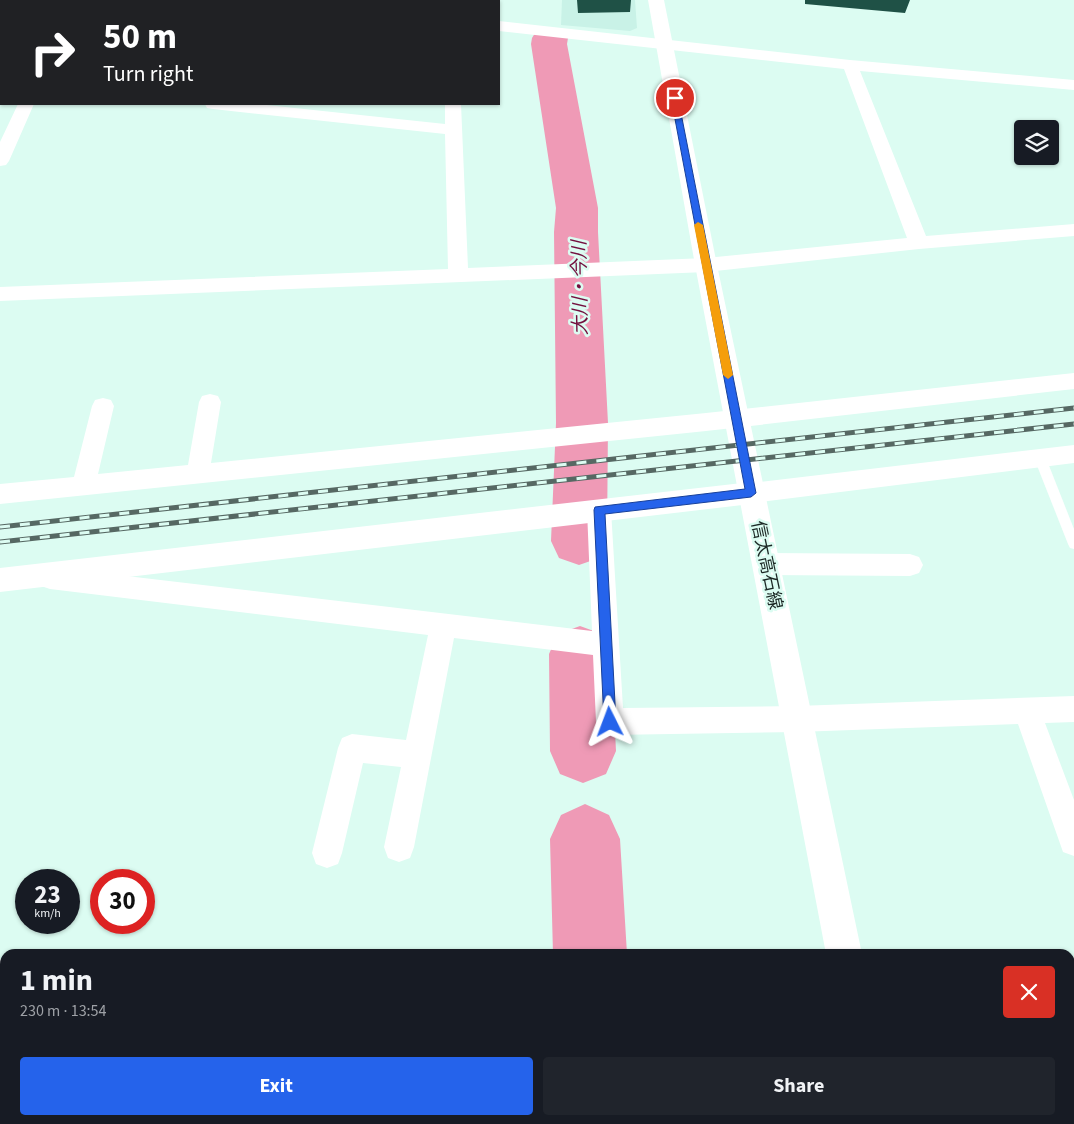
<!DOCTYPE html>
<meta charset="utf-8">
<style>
body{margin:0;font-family:"Source Sans 3","Noto Sans JP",sans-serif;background:#20242c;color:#f1f3f6;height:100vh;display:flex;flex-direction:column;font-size:19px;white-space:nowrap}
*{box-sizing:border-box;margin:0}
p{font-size:16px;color:#9ea1a6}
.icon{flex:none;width:28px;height:28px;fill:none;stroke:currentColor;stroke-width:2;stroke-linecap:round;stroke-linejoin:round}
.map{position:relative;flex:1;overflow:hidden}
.sheet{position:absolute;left:0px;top:949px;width:1075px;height:176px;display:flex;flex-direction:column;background:#171b24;border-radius:15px 15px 0 0;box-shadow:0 1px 4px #0004}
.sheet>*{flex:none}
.hud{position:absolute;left:0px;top:0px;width:500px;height:105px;box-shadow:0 1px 4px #0004;background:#202124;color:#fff;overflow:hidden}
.tools{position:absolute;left:1014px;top:120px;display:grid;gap:10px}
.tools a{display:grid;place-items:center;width:45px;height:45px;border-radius:5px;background:#171b24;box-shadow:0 1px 4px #0004;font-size:25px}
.speed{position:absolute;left:15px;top:869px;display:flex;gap:10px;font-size:25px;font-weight:700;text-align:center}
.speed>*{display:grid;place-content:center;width:65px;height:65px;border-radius:50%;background:#171b24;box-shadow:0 1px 4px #0004;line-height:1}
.speed small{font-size:12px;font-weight:400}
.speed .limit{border:8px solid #d22;background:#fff;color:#111}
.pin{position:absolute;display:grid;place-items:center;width:42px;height:42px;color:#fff;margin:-21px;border:2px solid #fff;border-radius:50%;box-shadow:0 1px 5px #0007}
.me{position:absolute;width:55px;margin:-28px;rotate:357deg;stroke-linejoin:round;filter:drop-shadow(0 0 4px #0008)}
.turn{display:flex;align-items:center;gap:18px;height:105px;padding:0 20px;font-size:22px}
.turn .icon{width:65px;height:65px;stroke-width:2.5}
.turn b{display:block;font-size:35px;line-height:42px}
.round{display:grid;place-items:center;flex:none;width:52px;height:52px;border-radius:5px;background:#20242c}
.summary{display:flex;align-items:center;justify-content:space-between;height:85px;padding:0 20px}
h1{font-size:30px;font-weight:700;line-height:38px}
.action{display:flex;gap:10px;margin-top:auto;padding:10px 20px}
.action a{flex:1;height:58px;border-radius:5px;background:#2563eb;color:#fff;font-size:20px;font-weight:700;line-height:58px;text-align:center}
.action a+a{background:#20242c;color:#f1f3f6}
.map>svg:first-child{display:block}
</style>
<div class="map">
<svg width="1074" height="1124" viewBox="0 0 1074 1124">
<rect width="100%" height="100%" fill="#dcfcf2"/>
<path fill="#c9f2e7" d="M562 0H635L637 28 630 31 561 25Z"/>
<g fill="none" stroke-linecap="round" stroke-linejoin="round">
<path fill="#ef9ab6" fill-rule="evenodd" d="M550 27 563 30 568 38 567 44 598 208V232L608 423 607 541 599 558 579 565 559 558 551 541 556 423 554 232 556 208 531 44 532 38 537 30Z
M580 626 602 634 611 654 616 751 606 774 583 783 560 774 550 751 549 654 558 634Z
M585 804 609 815 620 839 627 954H553L550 839 561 815Z"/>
<path fill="#fff" fill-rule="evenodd" d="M1040 453 1046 458 1074 529V549L1070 548 1068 544 1034 458Z"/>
<path fill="#fff" fill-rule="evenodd" d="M238 0H264V1H238Z
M499 21 850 60 1074 80V90L860 71 926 236 1074 224V236L919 249 706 272 0 301V287L448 269 445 134 213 109 207 108 205 104H257L445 124V104H461L468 268 706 258 907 238 844 69 499 31Z
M0 74H1V85H0Z
M18 104H34L9 161 6 165 0 166V142Z
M1074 373V389L706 431 0 504V484L74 477 92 406 95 400 103 398 111 400 114 406 98 474 188 465 199 402 202 396 210 394 218 396 221 402 211 463 706 413Z
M1074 445V463L751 503 743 500 739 493 743 486 751 483Z
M599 500 608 503 611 510 623 708 797 706 1074 696V722L1045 723 1074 800V856L1063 852 1018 724 797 732 610 735 600 731 596 722 593 655 454 638 414 847 410 858 399 862 388 858 384 847 401 767 363 763 342 853 338 864 327 868 316 864 312 853 338 748 342 738 352 734 406 740 428 635 50 589 41 586 37 578 41 570 50 567 592 631 587 510 590 503Z
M767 553 910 554 919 557 923 565 919 573 910 576 767 575 758 572 754 564 758 556Z
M0 959 5 960V992L0 991Z
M467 1120H503V1124H467Z"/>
<path fill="#fff" fill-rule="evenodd" d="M751 482 760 485 764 493 760 501 751 504 0 592V568Z"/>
<path fill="#fff" fill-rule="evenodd" d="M648 0H664L717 265 862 954H826L695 265Z
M859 1120H897V1124H859Z"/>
<defs>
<path id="rail" d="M0 527 1074 408
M0 542 1074 424"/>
</defs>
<use href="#rail" stroke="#566863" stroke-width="5"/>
<use href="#rail" stroke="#dcfcf2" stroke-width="3" stroke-dasharray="10" stroke-linecap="butt"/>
</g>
<path fill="#1f5146" d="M577 0H631L630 12 578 13Z
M805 0H910L905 13 805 4Z"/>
<path fill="#2563eb" stroke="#184099" d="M675 96 678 98 756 493 751 497 605 514 616 722 614 726 610 728 606 726 604 722 594 510 595 507 745 489 671 98Z"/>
<path fill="#f59e0b" d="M698 222 703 225 733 375 728 379 723 375 694 225Z"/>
<g text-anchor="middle" stroke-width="5" stroke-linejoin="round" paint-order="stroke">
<g font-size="18" fill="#1c2825" stroke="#dcfcf2">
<text transform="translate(767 565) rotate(78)" y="6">信太高石線</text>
</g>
<g font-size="19" font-style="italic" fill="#730f3e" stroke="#dcfcf2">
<text transform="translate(579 288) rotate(-91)" y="7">大川・今川</text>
</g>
</g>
</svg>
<div class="tools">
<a><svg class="icon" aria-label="layers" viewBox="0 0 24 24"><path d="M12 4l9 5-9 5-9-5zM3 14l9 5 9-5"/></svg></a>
</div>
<div class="speed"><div>23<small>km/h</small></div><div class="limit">30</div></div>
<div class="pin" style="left:675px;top:98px;background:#d93025"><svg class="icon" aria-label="arrive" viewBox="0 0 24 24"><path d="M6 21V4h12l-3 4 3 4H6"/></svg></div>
<svg class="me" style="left:610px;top:722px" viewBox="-20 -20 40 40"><path d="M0-17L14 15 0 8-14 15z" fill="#2563eb" stroke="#fff" stroke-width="4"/></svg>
<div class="hud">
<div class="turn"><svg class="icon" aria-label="right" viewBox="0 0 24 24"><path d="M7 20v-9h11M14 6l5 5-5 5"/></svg><div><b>50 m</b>Turn right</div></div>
</div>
<section class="sheet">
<div class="summary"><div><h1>1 min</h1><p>230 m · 13:54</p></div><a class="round" style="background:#d93025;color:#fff"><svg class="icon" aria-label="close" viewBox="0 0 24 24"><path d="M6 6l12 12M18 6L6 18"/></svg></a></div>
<div class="action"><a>Exit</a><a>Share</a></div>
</section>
</div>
